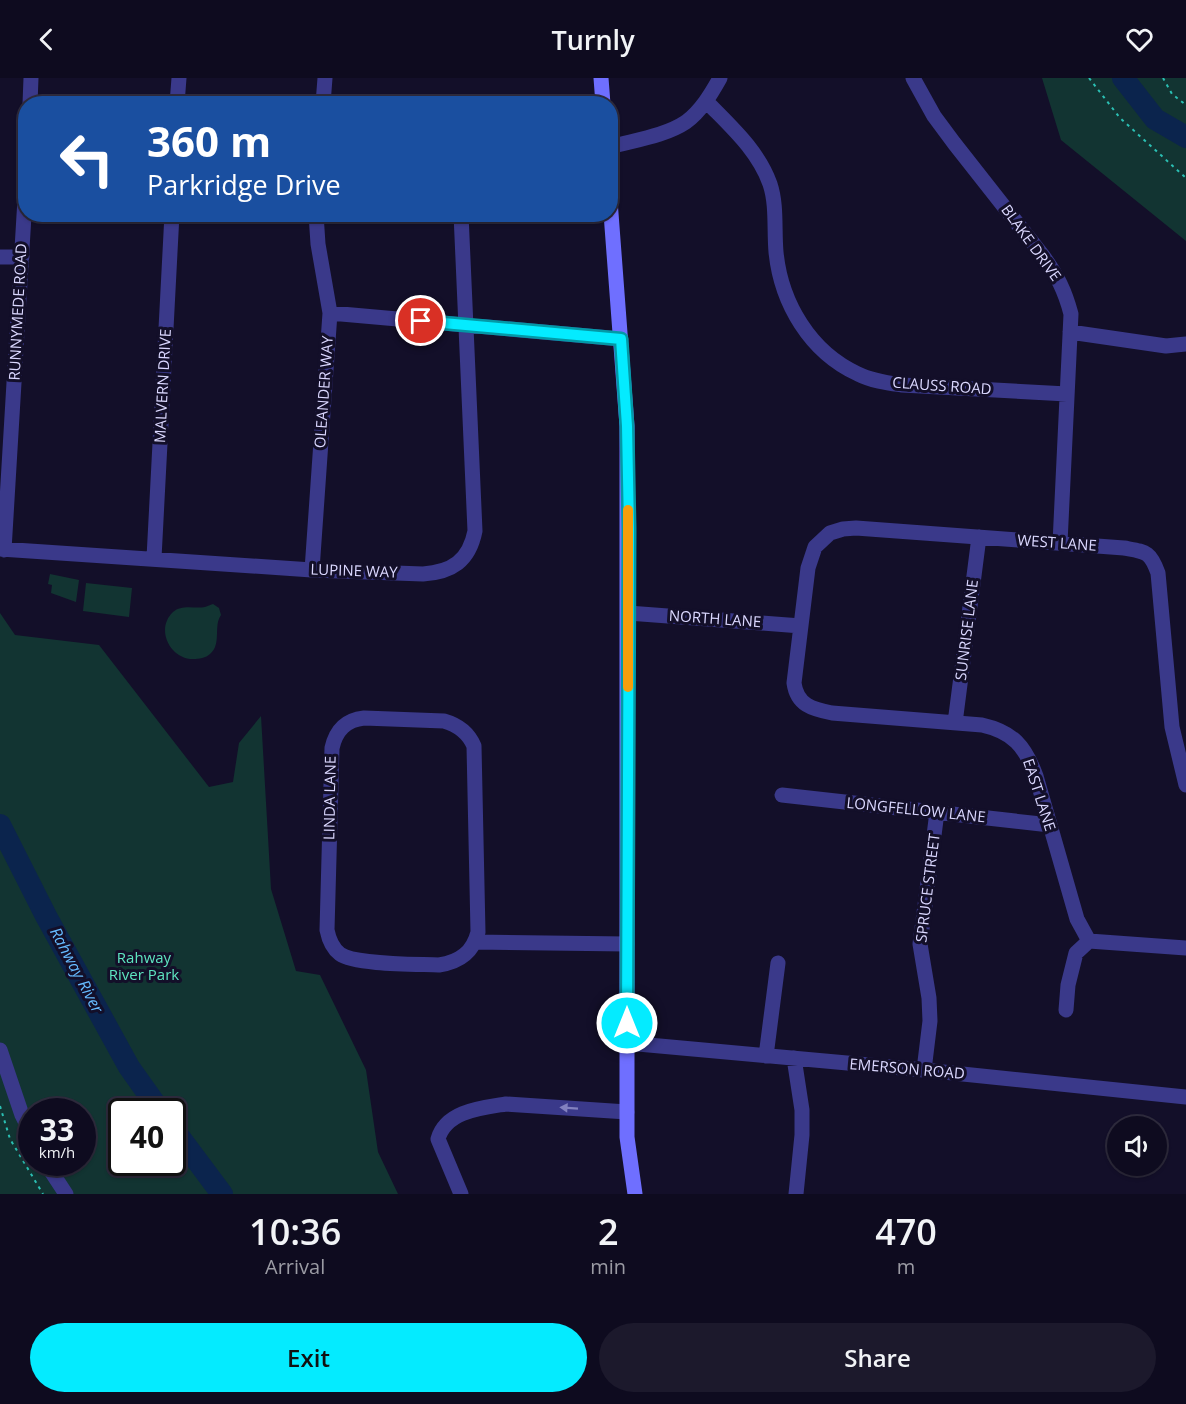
<!DOCTYPE html>
<style>
body{margin:0;font-family:"Open Sans",sans-serif;background:#1c192c;color:#f1f3f6;height:100vh;display:flex;flex-direction:column;font-size:22px;white-space:nowrap}
*{box-sizing:border-box;margin:0}
p{font-size:20px;color:#9b9ba4}
.icon{flex:none;width:33px;height:33px;fill:none;stroke:currentColor;stroke-width:2;stroke-linecap:round;stroke-linejoin:round}
.map{position:relative;height:1116px;overflow:hidden}
.drawer{display:flex;flex-direction:column;background:#0e0b1f;flex:1}
.drawer>*{flex:none}
.banner{position:absolute;left:18px;top:18px;width:600px;height:126px;border-radius:24px;box-shadow:0 2px 4px #0004,0 0 0 2px #2e2b3d;background:#1a4fa0;color:#fff;overflow:hidden}
.fabs{position:absolute;left:1107px;top:1038px;display:grid;gap:12px}
.fabs a{display:grid;place-items:center;width:60px;height:60px;border-radius:50%;background:#0e0b1f;box-shadow:0 2px 4px #0004,0 0 0 2px #2e2b3d;font-size:30px}
.speed{position:absolute;left:18px;top:1020px;display:flex;gap:12px;font-size:30px;font-weight:700;text-align:center}
.speed>*{display:grid;place-content:center;width:78px;height:78px;border-radius:50%;background:#0e0b1f;box-shadow:0 2px 4px #0004,0 0 0 2px #2e2b3d;line-height:1}
.speed small{font-size:15px;font-weight:400}
.speed .limit{border:3px solid #111;border-radius:9px;background:#fff;color:#111}
.pin{position:absolute;display:grid;place-items:center;width:51px;height:51px;color:#fff;margin:-26px;border:3px solid #fff;border-radius:50%;box-shadow:0 2px 6px #0007}
.me{position:absolute;width:66px;margin:-33px;rotate:0deg;stroke-linejoin:round;filter:drop-shadow(0 0 4px #0008)}
.turn{display:flex;align-items:center;gap:21px;height:126px;padding:0 30px;font-size:27px}
.turn .icon{width:78px;height:78px;stroke-width:2.5}
.turn b{display:block;font-size:42px;line-height:51px}
.eta{display:flex;justify-content:space-evenly;align-items:center;height:102px;text-align:center}
.eta b{font-size:36px;font-weight:600;line-height:42px}
.primary-button{display:flex;gap:12px;margin-top:auto;padding:12px 30px}
.primary-button a{flex:1;height:69px;border-radius:36px;background:#04ebff;color:#111;font-size:24px;font-weight:600;line-height:69px;text-align:center}
.primary-button a+a{background:#1c192c;color:#f1f3f6}
header{display:flex;justify-content:space-between;align-items:center;height:78px;padding:0 30px;background:#0e0b1f;font-size:27px;font-weight:600}
.map>svg:first-child{display:block}
</style>
<header><svg class="icon" aria-label="back" viewBox="0 0 24 24"><path d="M15 5l-7 7 7 7"/></svg>Turnly<svg class="icon" aria-label="heart" viewBox="0 0 24 24"><path d="M12 20l-8-8c-3-5 5-10 8-4 3-6 11-1 8 4z"/></svg></header>
<div class="map">
<svg width="1186" height="1116" viewBox="0 0 1186 1116">
<rect width="100%" height="100%" fill="#130f29"/>
<path fill="#123432" fill-rule="evenodd" d="M1042 0H1186V163L1061 62Z
M50 496 79 502 76 524 51 515 52 507 48 506Z
M86 505 132 510 129 539 83 533Z
M213 526 219 530 221 537C213 548 222 566 210 576 206 580 199 581 193 581 170 581 155 551 173 534 182 526 195 531 205 529 208 528 210 527 213 526Z
M0 535 15 557 99 567 209 709 233 704 239 665 261 638 271 811 296 893 320 897 366 992 378 1074 398 1116H0ZM32 1034H82V1084H32ZM122 1034H172V1084H122Z"/>
<g fill="none" stroke-linecap="round" stroke-linejoin="round">
<path stroke="#0b244d" stroke-width="22" d="M1123 0 1155 41 1186 59
M0 747 46 838 129 989 161 1034
M172 1049 222 1116"/>
<path stroke="#2bbfb3" stroke-width="2" stroke-dasharray="3 4.5" stroke-linecap="butt" d="M1089 0 1120 40 1186 100
M1163 0 1172 16 1186 27
M0 1028 10 1061 43 1116"/>
<path stroke="#3a398a" stroke-width="15" d="M913 0 934 38 954 65 1043 178C1057 197 1065 213 1071 236L1060 465
M706 23C730 48 758 72 770 106 777 127 774 151 776 174 781 225 810 274 858 296 872 303 888 305 902 307L1067 316
M30 26 31 0
M177 26 179 0
M323 26 325 0
M610 69C635 62 665 58 686 44 701 33 711 16 720 0
M0 179H22
M330 235 621 261
M1070 254 1166 268 1186 266
M0 471 312 492 423 496C452 494 469 483 475 453L461 136
M4 472 26 104
M154 480 172 136
M312 492 330 235 318 166 316 136
M628 535 801 548
M364 640 444 643C458 647 468 654 474 668L478 854C473 874 460 884 439 887 418 886 355 887 340 876 332 870 329 862 327 852L332 670C336 652 346 642 364 640Z
M955 645 979 459
M782 717 1050 747
M1089 863 1077 841 1036 698C1025 668 1013 654 982 647L832 635C812 631 797 627 794 605L808 490 815 469 830 455 843 451 856 450 1124 470C1146 474 1150 473 1158 495L1172 649 1186 707
M1089 863 1186 870
M475 864 627 866
M1066 932 1068 907 1076 875 1089 863
M627 965 924 992 1186 1019
M0 972 22 1037 32 1057
M766 978 778 885
M794 980 802 1032V1057L796 1116
M924 992 930 943 929 920 920 866 937 734
M45 1084 66 1116
M461 1116 438 1061C446 1033 481 1030 506 1026L627 1034"/>
<path stroke="#6f6fff" stroke-width="15" d="M601 0 603 26
M610 122 627 348V1059L635 1116"/>
</g>
<defs><path id="oneway-solid" d="M-6-.8H1V-3.2L6.5 0L1 3.2V.8H-6Z" transform="scale(1.5)"/></defs>
<use fill="#8281bf" href="#oneway-solid" transform="translate(569 1030) rotate(-176)"/>
<g fill="none" stroke-linecap="round" stroke-linejoin="round">
<defs>
<path id="route" d="M421 243 621 261 627 348 629 451 627 945"/>
</defs>
<use href="#route" stroke="#0399a6" stroke-width="15"/>
<use href="#route" stroke="#04ebff" stroke-width="10"/>
<path stroke="#f59e0b" stroke-width="10" d="M628 609V432"/>
</g>
<g text-anchor="middle" stroke-width="6" stroke-linejoin="round" paint-order="stroke">
<g font-size="15" fill="#dbd8ff" stroke="#130f29">
<text transform="translate(1031 165) rotate(54)" y="5">BLAKE DRIVE</text>
<text transform="translate(18 234) rotate(-87)" y="5">RUNNYMEDE ROAD</text>
<text transform="translate(163 308) rotate(-87)" y="5">MALVERN DRIVE</text>
<text transform="translate(942 308) rotate(4)" y="5">CLAUSS ROAD</text>
<text transform="translate(324 314) rotate(-86)" y="5">OLEANDER WAY</text>
<text transform="translate(1057 465) rotate(4)" y="5">WEST LANE</text>
<text transform="translate(354 493) rotate(2)" y="5">LUPINE WAY</text>
<text transform="translate(715 541) rotate(4)" y="5">NORTH LANE</text>
<text transform="translate(967 552) rotate(-83)" y="5">SUNRISE LANE</text>
<text transform="translate(1039 717) rotate(72)" y="5">EAST LANE</text>
<text transform="translate(330 720) rotate(-89)" y="5">LINDA LANE</text>
<text transform="translate(916 732) rotate(6)" y="5">LONGFELLOW LANE</text>
<text transform="translate(928 810) rotate(-83)" y="5">SPRUCE STREET</text>
<text transform="translate(907 991) rotate(5)" y="5">EMERSON ROAD</text>
</g>
<g font-size="15" fill="#5ee5c0" stroke="#130f29">
<text x="144" y="885">Rahway<tspan x="144" dy="17">River Park</tspan></text>
</g>
<g font-size="16" font-style="italic" fill="#6bf" stroke="#130f29">
<text transform="translate(77 892) rotate(62)" y="6">Rahway River</text>
</g>
</g>
</svg>
<div class="fabs">
<a><svg class="icon" aria-label="sound" viewBox="0 0 24 24"><path d="M4 9h4l5-4v14l-5-4H4zM17 9q2 3 0 6"/></svg></a>
</div>
<div class="speed"><div>33<small>km/h</small></div><div class="limit">40</div></div>
<div class="pin" style="left:421px;top:243px;background:#d93025"><svg class="icon" aria-label="arrive" viewBox="0 0 24 24"><path d="M6 21V4h12l-3 4 3 4H6"/></svg></div>
<svg class="me" style="left:627px;top:945px" viewBox="-20 -20 40 40"><circle r="17" fill="#04ebff" stroke="#fff" stroke-width="3"/><path d="M0-11L8 9 0 5-8 9z" fill="#fff"/></svg>
<div class="banner">
<div class="turn"><svg class="icon" aria-label="left" viewBox="0 0 24 24"><path d="M17 20v-9H6M10 6l-5 5 5 5"/></svg><div><b>360 m</b>Parkridge Drive</div></div>
</div>
</div>
<section class="drawer">
<div class="eta">
<div><b>10:36</b><p>Arrival</p></div>
<div><b>2</b><p>min</p></div>
<div><b>470</b><p>m</p></div>
</div>
<div class="primary-button"><a>Exit</a><a>Share</a></div>
</section>
